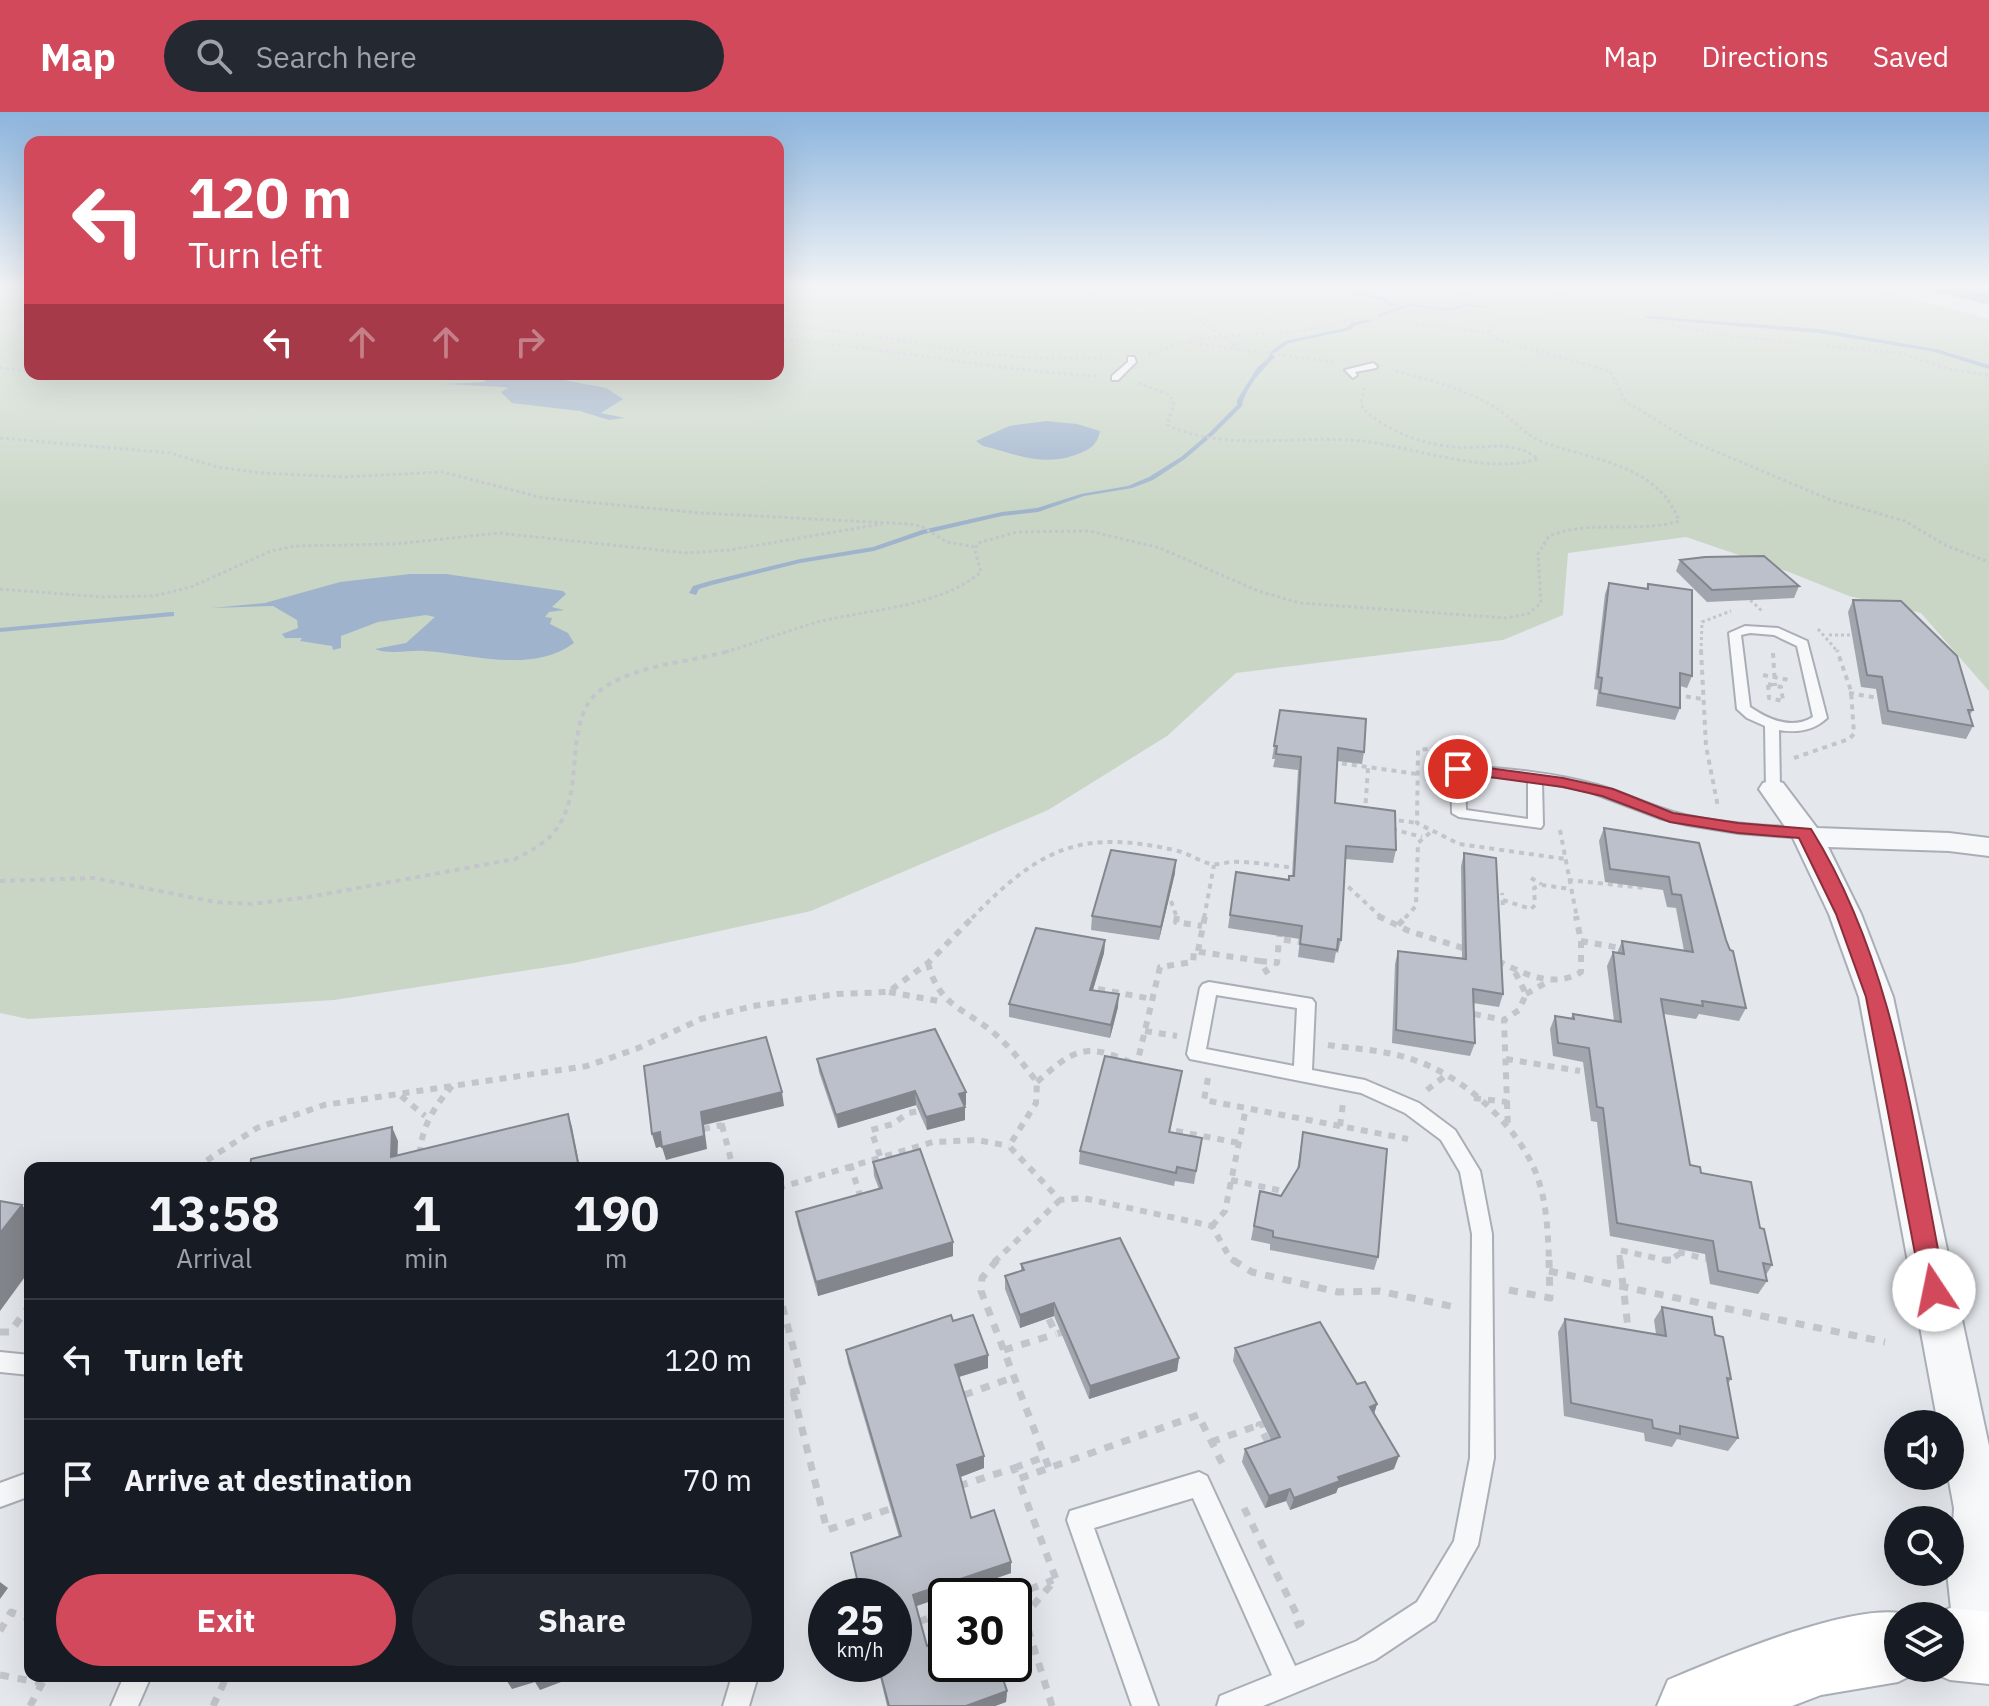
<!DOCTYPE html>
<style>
body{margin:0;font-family:"IBM Plex Sans",sans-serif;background:#242831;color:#f1f3f6;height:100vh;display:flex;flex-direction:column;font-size:30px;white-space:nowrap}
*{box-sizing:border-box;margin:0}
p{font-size:26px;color:#9ea1a6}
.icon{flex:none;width:44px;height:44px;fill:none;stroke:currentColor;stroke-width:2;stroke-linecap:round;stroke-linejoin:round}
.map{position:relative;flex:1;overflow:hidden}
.side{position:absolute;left:24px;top:1050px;width:760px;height:520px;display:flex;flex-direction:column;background:#171b24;border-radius:16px;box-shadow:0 8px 32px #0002}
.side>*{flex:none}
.guide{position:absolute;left:24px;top:24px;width:760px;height:244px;border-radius:16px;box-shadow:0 8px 32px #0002;background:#d1495b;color:#fff;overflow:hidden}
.tools{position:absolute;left:1884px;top:1298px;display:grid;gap:16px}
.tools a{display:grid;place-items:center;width:80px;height:80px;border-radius:50%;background:#171b24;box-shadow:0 8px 32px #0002;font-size:40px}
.speed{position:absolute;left:808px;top:1466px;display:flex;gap:16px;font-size:40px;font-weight:700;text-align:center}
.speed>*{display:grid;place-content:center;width:104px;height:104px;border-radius:50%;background:#171b24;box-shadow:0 8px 32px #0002;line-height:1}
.speed small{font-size:20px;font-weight:400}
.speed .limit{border:4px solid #111;border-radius:12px;background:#fff;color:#111}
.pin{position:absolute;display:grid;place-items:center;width:68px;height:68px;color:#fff;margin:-34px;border:4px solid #fff;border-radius:50%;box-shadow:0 2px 8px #0007}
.me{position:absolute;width:88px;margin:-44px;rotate:349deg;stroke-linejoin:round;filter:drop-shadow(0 0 6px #0008)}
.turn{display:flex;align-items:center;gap:28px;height:168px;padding:0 32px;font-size:36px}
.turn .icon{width:104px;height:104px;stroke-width:2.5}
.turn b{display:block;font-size:56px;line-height:68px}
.lanes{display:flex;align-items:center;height:76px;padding:0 32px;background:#0003;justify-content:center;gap:40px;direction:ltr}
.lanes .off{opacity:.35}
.eta{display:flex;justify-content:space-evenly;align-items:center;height:136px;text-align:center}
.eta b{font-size:48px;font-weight:700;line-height:56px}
.button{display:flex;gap:16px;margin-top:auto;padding:16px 32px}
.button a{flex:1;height:92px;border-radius:48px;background:#d1495b;color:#fff;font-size:32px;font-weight:700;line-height:92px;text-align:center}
.button a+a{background:#242831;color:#f1f3f6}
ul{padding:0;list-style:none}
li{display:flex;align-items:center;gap:24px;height:120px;padding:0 32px;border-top:2px solid #363941}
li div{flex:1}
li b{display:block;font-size:30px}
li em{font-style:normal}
header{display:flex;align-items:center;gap:48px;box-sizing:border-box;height:112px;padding:0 40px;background:#d1495b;color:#fff}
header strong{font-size:38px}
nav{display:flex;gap:44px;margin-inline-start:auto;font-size:28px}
.search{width:560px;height:72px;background:#242831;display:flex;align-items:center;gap:20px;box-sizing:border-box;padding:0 28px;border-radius:44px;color:#9ea1a6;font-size:30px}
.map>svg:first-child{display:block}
</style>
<header>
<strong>Map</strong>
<div class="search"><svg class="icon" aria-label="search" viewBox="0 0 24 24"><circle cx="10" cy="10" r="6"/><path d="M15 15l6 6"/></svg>Search here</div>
<nav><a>Map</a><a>Directions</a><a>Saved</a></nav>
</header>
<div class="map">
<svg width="1989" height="1594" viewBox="0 0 1989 1594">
<rect width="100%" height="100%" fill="#e4e7ec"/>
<path fill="#c9d6c5" d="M0 174H30V262H778V174H1866L1989 207V579L1921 501 1849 484 1789 460 1686 425 1568 441 1563 503 1503 528 1236 561 1167 624 1048 698 811 799 574 851 334 888 28 907 0 901Z"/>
<path fill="#9fb4cc" d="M488 265 553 266 606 276 623 287 601 301 625 306 609 308 580 299 512 291 501 280 508 276 503 275 444 272 485 270 484 267Z
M1046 309 1077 312 1100 319C1097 334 1089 338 1075 343 1043 355 1016 342 983 334L976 329 1009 314Z
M410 462H446L563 479 566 482 552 495 564 498 549 500 545 505 552 506 550 512 568 521 574 531C532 562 471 542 425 539 409 538 390 543 375 537L406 531 435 505 426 503 378 510 341 524V536L333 538 332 534 300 529 302 526H285L282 522 298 516 297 508 273 494 212 496 265 491 340 470Z"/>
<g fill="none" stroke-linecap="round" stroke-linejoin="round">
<path fill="#9fb4cc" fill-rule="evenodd" d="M1328 174H1335L1389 187V190L1402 194 1410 192 1448 197 1466 192 1488 194 1486 195 1466 194 1448 199 1410 194 1379 205 1377 203 1399 195 1384 192V189Z
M1647 204 1819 217 1936 237 1989 253V257L1935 240 1819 221 1645 206Z
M1370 207 1372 209 1355 213 1350 218 1289 231 1273 242 1275 245C1262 258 1245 276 1242 294L1213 323 1185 347 1153 368 1132 376 1084 384 1038 400 1002 404 924 422 874 439 800 451 712 473 699 477 696 483 689 481 693 474 710 469 800 447 873 435 922 418 1002 400 1037 396 1081 382 1128 374 1149 365 1181 345 1208 322 1237 293V288L1257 256 1269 245 1270 240 1285 229 1346 216 1351 211Z
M171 500H174V504L0 520V516Z"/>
<defs>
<path id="lane" d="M1128 245H1134L1136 250 1118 268H1112V264L1128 250Z
M1373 251 1377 254 1376 256 1355 260 1357 263 1353 266 1345 258Z
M1745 514 1778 516 1807 529 1827 606C1813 619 1797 621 1779 618L1780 677 1773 681 1766 677 1765 614 1747 606 1737 597 1729 521ZM1750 521 1774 523 1797 534 1813 605C1792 618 1769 608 1750 595L1741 523Z
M1458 653C1505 657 1552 660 1597 673 1629 682 1657 698 1689 704 1727 712 1766 714 1805 716L1812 721 1805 726 1738 721 1688 713 1659 706 1587 679 1542 670 1543 713 1541 716 1459 705 1452 701 1451 657ZM1465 662 1528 668V707L1466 698Z
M1209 870 1312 887 1315 891 1312 958 1365 968 1419 991 1455 1018 1480 1059 1492 1122 1494 1346 1478 1433 1435 1508 1375 1548 1263 1594H1217L1220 1584 1272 1563 1193 1386 1094 1416 1158 1594H1132L1067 1408 1070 1399 1199 1360 1207 1364 1295 1554 1357 1529 1417 1490 1454 1429 1470 1346 1472 1122 1460 1060 1441 1028 1405 1001 1361 981 1190 947 1187 942 1200 876 1203 872ZM1216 883 1297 896 1294 954 1206 937Z
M0 1240 30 1243V1263L0 1260Z
M30 1360V1384L0 1395V1371Z
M124 1564H151L138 1594H111Z
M732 1564H758L749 1594H723Z"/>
<path id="street" d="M1773 668 1783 671 1817 716 1949 721 1989 726V744L1949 739 1828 735 1861 802 1893 885 1989 1334V1557L1981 1560 1963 1552 1955 1534 1947 1460H1950L1954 1396 1948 1364 1950 1312H1938L1859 885 1829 802 1793 726 1759 677 1763 671Z"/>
<path id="secondary" d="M1950 1496 1989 1500V1572L1950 1568 1924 1557 1898 1570 1821 1583 1792 1594H1657L1668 1568C1718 1547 1864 1484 1912 1504H1898V1556H1950V1504H1931Z"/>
</defs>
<use href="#lane" stroke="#a9aeb7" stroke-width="4"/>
<use href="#street" stroke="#a9aeb7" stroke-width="4"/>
<use href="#secondary" stroke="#a9aeb7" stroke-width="4"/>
<path stroke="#c2c5cb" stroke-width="3" stroke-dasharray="3 3" stroke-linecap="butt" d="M1066 174 1100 187 1188 201 1238 235
M1433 174 1499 194 1501 201 1489 221 1499 228 1610 259 1625 289 1691 329 1831 388 1905 409 1945 433 1989 450
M1527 174 1634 206 1731 224 1900 241 1953 258 1989 263
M1501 205 1572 203 1598 197
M778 212 883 225 966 240 1033 246H1107
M778 227C885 235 989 258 1096 264
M1190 229 1220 224 1295 220 1363 206 1489 221
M1148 242 1184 230 1334 250
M0 255 30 260
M1138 271 1170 283 1174 292 1167 313C1227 341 1298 322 1362 329 1415 335 1486 363 1538 347 1513 326 1484 338 1455 335 1421 332 1390 320 1364 298L1361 292 1364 276
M0 326 170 341 218 355 260 361 343 365 443 360 543 386 701 401 908 412 921 414 947 430 976 435
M0 477 101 485 154 484 191 475 271 439 295 434 395 432 499 421 687 441 729 438 882 412
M1746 484 1762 499
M1818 517 1838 540
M1829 523H1859
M726 540C758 530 789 518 821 509 873 497 939 495 981 460L975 438 978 431 1017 420 1089 419 1160 436 1258 479 1300 491 1506 506 1528 502 1541 491 1538 442 1549 424C1591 407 1636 422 1679 409 1658 351 1589 348 1540 329 1524 322 1511 305 1496 296 1464 276 1428 268 1392 258
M1701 540 1702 510 1731 499"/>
<path stroke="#c2c5cb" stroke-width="4" stroke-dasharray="5 5" stroke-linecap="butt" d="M1701 538 1706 634 1718 695
M1773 541 1775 574
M1763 563 1789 568
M1768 572 1781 575 1783 589 1769 586Z
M1849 581 1884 587
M1676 583 1703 587
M1477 635 1467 633 1418 638 1417 711 1459 732 1565 747
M1794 646 1849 627 1854 622 1851 579 1837 538
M1332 650 1417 662
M1365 701 1368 656
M1389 707 1417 711
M1392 717 1422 725
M1560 718 1577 806
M1531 766 1541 772
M1341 768 1382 806
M1568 768 1645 776 1651 771
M0 769 94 766 215 790 252 792 309 785 515 747C530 739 545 732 555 719 588 678 560 606 602 577 639 551 690 551 732 538
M1503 788 1531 797 1535 793 1534 776 1542 773 1570 777
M1171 789 1177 806
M1494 793 1503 794 1502 781
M972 806C1040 736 1081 716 1178 739 1190 742 1200 750 1212 752 1218 753 1224 751 1230 750 1252 749 1275 754 1297 756
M1204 806 1214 753
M1405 806 1416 794 1418 731 1432 719"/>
<path stroke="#c2c5cb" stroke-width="6" stroke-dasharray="7 7" stroke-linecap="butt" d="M1177 804 1176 810 1202 814
M1378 804 1409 819 1466 837
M1398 813 1407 804
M1280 818 1279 827 1299 830
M1581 829 1626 837
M1198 839 1205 804
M1260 849 1277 851 1279 827
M1498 849C1524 862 1554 877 1581 860V829L1576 804
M928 851C939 895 965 896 995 922 1011 936 1024 953 1037 970L1036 991 1009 1034 1060 1088 1083 1086 1212 1114 1230 1146 1236 1150
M1098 877 1152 887
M889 880 944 890
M1526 882 1549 869
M1474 902 1504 908
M1145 919 1177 924
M1328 933C1356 937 1386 938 1414 948 1463 964 1519 1014 1537 1064 1547 1091 1548 1122 1549 1150
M1506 947 1580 959
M1142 953 1137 952 1160 855 1193 850 1194 839 1260 849 1268 862
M1208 966 1204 988 1408 1027
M1037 970C1073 938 1084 930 1130 950
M1427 978 1445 964
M401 984 425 1004
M1474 986 1507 990 1504 908 1519 898 1526 882 1514 858
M904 989 908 1001 919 999
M1507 990 1508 1016
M722 1013 733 1056
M1340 1014 1343 991
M703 1017 722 1013 719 1005
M1176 1019 1239 1031
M880 1044 871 1018 893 1012 908 1001
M850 1052 861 1086
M195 1056 257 1016 324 993 587 954 636 937 701 907 753 894 837 882 888 880 928 851 974 804
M419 1056C419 1021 429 1001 452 974
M1231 1068 1287 1080
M778 1076 933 1030 977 1028 1009 1034
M1212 1114 1225 1099 1246 996
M1678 1140 1706 1147
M994 1150 1060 1088
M1620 1150 1619 1138 1669 1149 1679 1142"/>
<path stroke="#c2c5cb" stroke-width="7" stroke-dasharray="9 9" stroke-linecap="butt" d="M997 1148 982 1166 981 1179 1049 1356
M1233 1148 1252 1160 1338 1180 1379 1179 1455 1195
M1620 1148 1629 1224
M1664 1148H1671
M1549 1159 1885 1230
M778 1177 804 1277 778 1284
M1509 1178 1550 1186 1549 1148
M1049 1207 1056 1222 1066 1219
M0 1220H10L30 1193
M1004 1238 1056 1222
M793 1280 827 1418 896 1395
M964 1283 1014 1265
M1267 1311 1259 1313 1269 1332
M1211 1330 1259 1313
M1014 1356 1044 1345
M959 1374 1014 1356 1018 1367
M1244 1396 1301 1511 1292 1515
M977 1473 981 1484
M956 1480 958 1484
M1017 1483 1023 1503
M1013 1484 1053 1468
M919 1510 931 1505 939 1534
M933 1515 946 1509
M0 1519 11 1500 30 1507
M0 1563 42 1571
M30 1594 46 1564
M213 1594 227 1564
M1052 1594 1024 1504 1056 1467 1018 1367 1198 1303 1224 1355"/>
<use href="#lane" fill="#f7f8fa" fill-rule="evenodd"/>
<use href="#street" fill="#f7f8fa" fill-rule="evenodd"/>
<use href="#secondary" fill="#fff" fill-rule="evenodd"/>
</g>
<path fill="#a1a5ae" d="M1913 174H1989V193Z
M1680 448 1799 474 1794 486 1707 490 1676 459Z
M1609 471 1646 477 1648 472 1692 564 1687 576 1680 574V596L1675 608 1596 594 1598 578 1594 577 1605 482Z
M1853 488 1973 598 1970 603 1973 614 1966 627 1882 612 1876 577 1861 575 1848 500Z
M1280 598 1364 640 1362 652 1337 649 1335 691 1396 738 1393 751 1345 747 1341 828 1338 841 1336 840 1334 851 1298 845 1300 827 1228 816 1236 760 1288 768 1292 764 1298 658 1273 655 1275 647H1272Z
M1604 716 1699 731 1746 896 1739 909 1699 902 1696 907 1664 902 1690 1053 1701 1061 1760 1116 1772 1153 1766 1163 1767 1169 1758 1182 1710 1172 1705 1142 1610 1124 1597 1010 1591 1009 1583 950 1553 944 1550 917 1555 904 1571 906 1573 902 1614 909 1607 854 1613 840 1617 841 1622 829 1684 839 1676 796 1667 795 1663 778 1605 770 1599 729Z
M1464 741 1503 882 1499 895 1473 891 1475 931 1470 944 1392 931 1395 852 1398 839 1462 846 1461 754Z
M1175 761 1159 828 1091 818 1092 804Z
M1105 828 1104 841 1093 878 1118 895 1110 926 1009 905V892Z
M817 947 966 993 964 994 965 1008 927 1018 916 993 838 1016 819 960Z
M1182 959 1170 1020 1202 1026 1194 1072 1175 1069 1174 1074 1079 1052 1080 1039Z
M1303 1020 1378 1145 1374 1158 1270 1138V1132L1251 1128 1260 1079 1281 1084 1297 1058Z
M873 1050 953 1144 818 1184 798 1113 796 1100 879 1077 874 1064Z
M1021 1152 1179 1246 1177 1259 1089 1287 1054 1204 1020 1216 1005 1177V1164L1021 1159Z
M1662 1195 1715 1223 1731 1267 1728 1272 1738 1326 1728 1339 1677 1327 1672 1335 1645 1329 1644 1321 1564 1304 1558 1220 1565 1207 1656 1222 1654 1208Z
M953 1209 988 1243V1256L959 1265 984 1344V1356L960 1365 971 1406 1011 1450V1461L916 1494 927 1534 1007 1579 1006 1590 995 1594H887L877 1552H894V1484H860L851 1441 899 1425 848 1251 846 1238Z
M1235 1236 1357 1272 1377 1292 1374 1302 1394 1357 1338 1376 1336 1381 1290 1398 1286 1389 1265 1396 1242 1350 1245 1337 1271 1328 1233 1249Z"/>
<path fill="#83868d" d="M1176 748 1175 761 1159 828 1161 815Z
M1105 828 1104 841 1089 891 1090 878Z
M1119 882 1118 895 1110 926 1111 913Z
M915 979 916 993 838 1016 836 1003Z
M782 980 784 994 704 1013 707 1037 666 1048 662 1035 701 1000Z
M966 980V993L959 995V982Z
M965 995V1008L927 1018 926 1005Z
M568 1002 572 1015 580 1056H579Z
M392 1015 398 1029 397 1056 391 1045Z
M660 1020 663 1034 656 1036 652 1022Z
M22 1093 30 1103V1158L0 1199V1121Z
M953 1130V1144L818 1184 816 1170Z
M1054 1191V1204L1020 1216V1203Z
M988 1243V1256L955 1266V1253Z
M1179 1246 1177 1259 1089 1287 1090 1274Z
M1377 1292 1373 1305 1370 1295Z
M984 1344V1356L958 1366 957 1353Z
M1399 1344 1394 1357 1338 1376 1336 1381 1290 1398 1294 1386 1338 1365Z
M1290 1377 1286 1389 1265 1396 1269 1384Z
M1011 1450V1461L914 1495 913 1483Z
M0 1470 8 1476 0 1487Z
M512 1564H577L540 1578 535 1570 512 1577 505 1566Z
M1007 1579 1006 1590 995 1594H966Z"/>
<path fill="#bbc0ca" stroke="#83868d" stroke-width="2" d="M1943 174H1989V185Z
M1764 444 1799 474 1712 478 1680 448 1705 445Z
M1609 471 1648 477V472L1692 478V564L1680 561V596L1600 581 1602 566 1598 565Z
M1853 488 1901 489 1957 544 1973 598H1968L1973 614 1888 599 1882 565 1867 563Z
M1280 598 1366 607 1364 640 1338 636 1335 691 1395 699 1396 738 1346 734 1341 828 1338 827 1337 838 1300 832 1302 814 1230 803 1236 760 1289 768V764H1294L1301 645 1276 642 1277 634H1274Z
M1604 716 1699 731 1726 828 1730 838 1733 839 1746 896 1702 889 1703 894 1661 887 1690 1053 1700 1055 1701 1061 1751 1070 1760 1116 1764 1117 1772 1153 1763 1151 1767 1169 1718 1159 1713 1129 1617 1111 1603 996 1597 995 1589 936 1558 931 1555 904 1574 907 1573 902 1621 910 1613 840 1624 842 1622 829 1693 840 1681 783 1672 782 1669 765 1610 757Z
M1111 738 1176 748 1161 815 1092 804Z
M1464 741 1496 746 1503 882 1473 877 1475 931 1396 918 1398 839 1466 847Z
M1036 816 1105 828 1090 878 1119 882 1111 913 1009 892Z
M935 917 966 980 959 982 965 995 926 1005 915 979 836 1003 817 947Z
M766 925 782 980 701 1000 704 1024 662 1035 660 1020 652 1022 644 954Z
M1105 944 1182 959 1169 1020 1202 1026 1196 1059 1177 1055 1176 1061 1080 1039Z
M568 1002 579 1056H250L251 1047 392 1015 391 1045Z
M1303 1020 1387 1037 1378 1145 1273 1125V1119L1254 1114 1260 1079 1281 1084 1299 1055Z
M920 1037 953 1130 816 1170 796 1100 882 1076 873 1050Z
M0 1089 22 1093 0 1121Z
M1120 1126 1179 1246 1090 1274 1054 1191 1020 1203 1005 1164 1024 1158 1021 1152Z
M1662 1195 1712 1205 1715 1223 1723 1225 1731 1267 1727 1266 1738 1326 1680 1314V1322L1653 1316 1652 1308 1571 1291 1565 1207 1666 1224Z
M951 1203 953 1209 973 1203 988 1243 955 1253 984 1344 957 1353 971 1406 994 1398 1011 1450 913 1483 927 1534 946 1527V1552H998L1007 1579 966 1594H889L878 1552H894V1484H861L851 1441 901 1424 846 1238Z
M1320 1210 1357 1272 1365 1270 1377 1292 1370 1295 1399 1344 1338 1365 1340 1369 1294 1386 1290 1377 1269 1384 1245 1337 1280 1325 1235 1236Z"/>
<linearGradient id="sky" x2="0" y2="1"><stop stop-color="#8bb4dd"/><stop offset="0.44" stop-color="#f3f4f6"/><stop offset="1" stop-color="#f3f4f6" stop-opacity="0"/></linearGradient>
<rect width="1989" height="397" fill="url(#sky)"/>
<path fill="#d1495b" stroke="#882f3b" stroke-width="2" d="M1458 652 1563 666 1613 677 1673 701 1738 711 1811 717C1897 854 1914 1022 1946 1178L1942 1185 1934 1188 1925 1185 1922 1178 1866 885 1836 802 1799 726 1738 721 1670 710 1602 684 1563 675 1452 660V653Z"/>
</svg>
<div class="tools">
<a><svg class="icon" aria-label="sound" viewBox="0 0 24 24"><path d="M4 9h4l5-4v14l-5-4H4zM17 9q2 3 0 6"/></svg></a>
<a><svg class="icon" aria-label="search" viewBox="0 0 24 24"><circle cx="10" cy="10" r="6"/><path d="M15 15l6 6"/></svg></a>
<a><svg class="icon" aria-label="layers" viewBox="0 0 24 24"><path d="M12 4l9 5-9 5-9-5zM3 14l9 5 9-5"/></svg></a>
</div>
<div class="speed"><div>25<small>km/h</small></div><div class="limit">30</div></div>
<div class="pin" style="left:1458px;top:657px;background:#d93025"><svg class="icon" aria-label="arrive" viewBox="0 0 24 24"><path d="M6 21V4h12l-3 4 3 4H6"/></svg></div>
<svg class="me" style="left:1934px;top:1178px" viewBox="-20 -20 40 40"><circle r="19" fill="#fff"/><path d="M0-13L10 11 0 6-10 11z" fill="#d1495b"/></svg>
<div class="guide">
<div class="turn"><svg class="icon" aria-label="left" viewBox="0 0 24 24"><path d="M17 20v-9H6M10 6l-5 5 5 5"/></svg><div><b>120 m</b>Turn left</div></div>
<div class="lanes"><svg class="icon" aria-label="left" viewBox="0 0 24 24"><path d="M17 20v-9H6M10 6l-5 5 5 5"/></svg><svg class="icon off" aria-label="ahead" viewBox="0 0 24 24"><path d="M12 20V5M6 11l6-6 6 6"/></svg><svg class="icon off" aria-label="ahead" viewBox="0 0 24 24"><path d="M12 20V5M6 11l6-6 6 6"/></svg><svg class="icon off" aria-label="right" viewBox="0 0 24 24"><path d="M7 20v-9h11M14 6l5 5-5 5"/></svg></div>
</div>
<section class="side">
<div class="eta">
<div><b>13:58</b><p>Arrival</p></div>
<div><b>1</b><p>min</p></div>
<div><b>190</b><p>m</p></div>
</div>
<ul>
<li><svg class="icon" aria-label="left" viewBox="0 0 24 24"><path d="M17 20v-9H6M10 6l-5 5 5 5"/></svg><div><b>Turn left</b></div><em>120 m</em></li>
<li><svg class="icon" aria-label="arrive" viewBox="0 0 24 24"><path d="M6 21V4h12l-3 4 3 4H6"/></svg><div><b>Arrive at destination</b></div><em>70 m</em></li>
</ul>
<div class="button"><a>Exit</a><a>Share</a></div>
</section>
</div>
